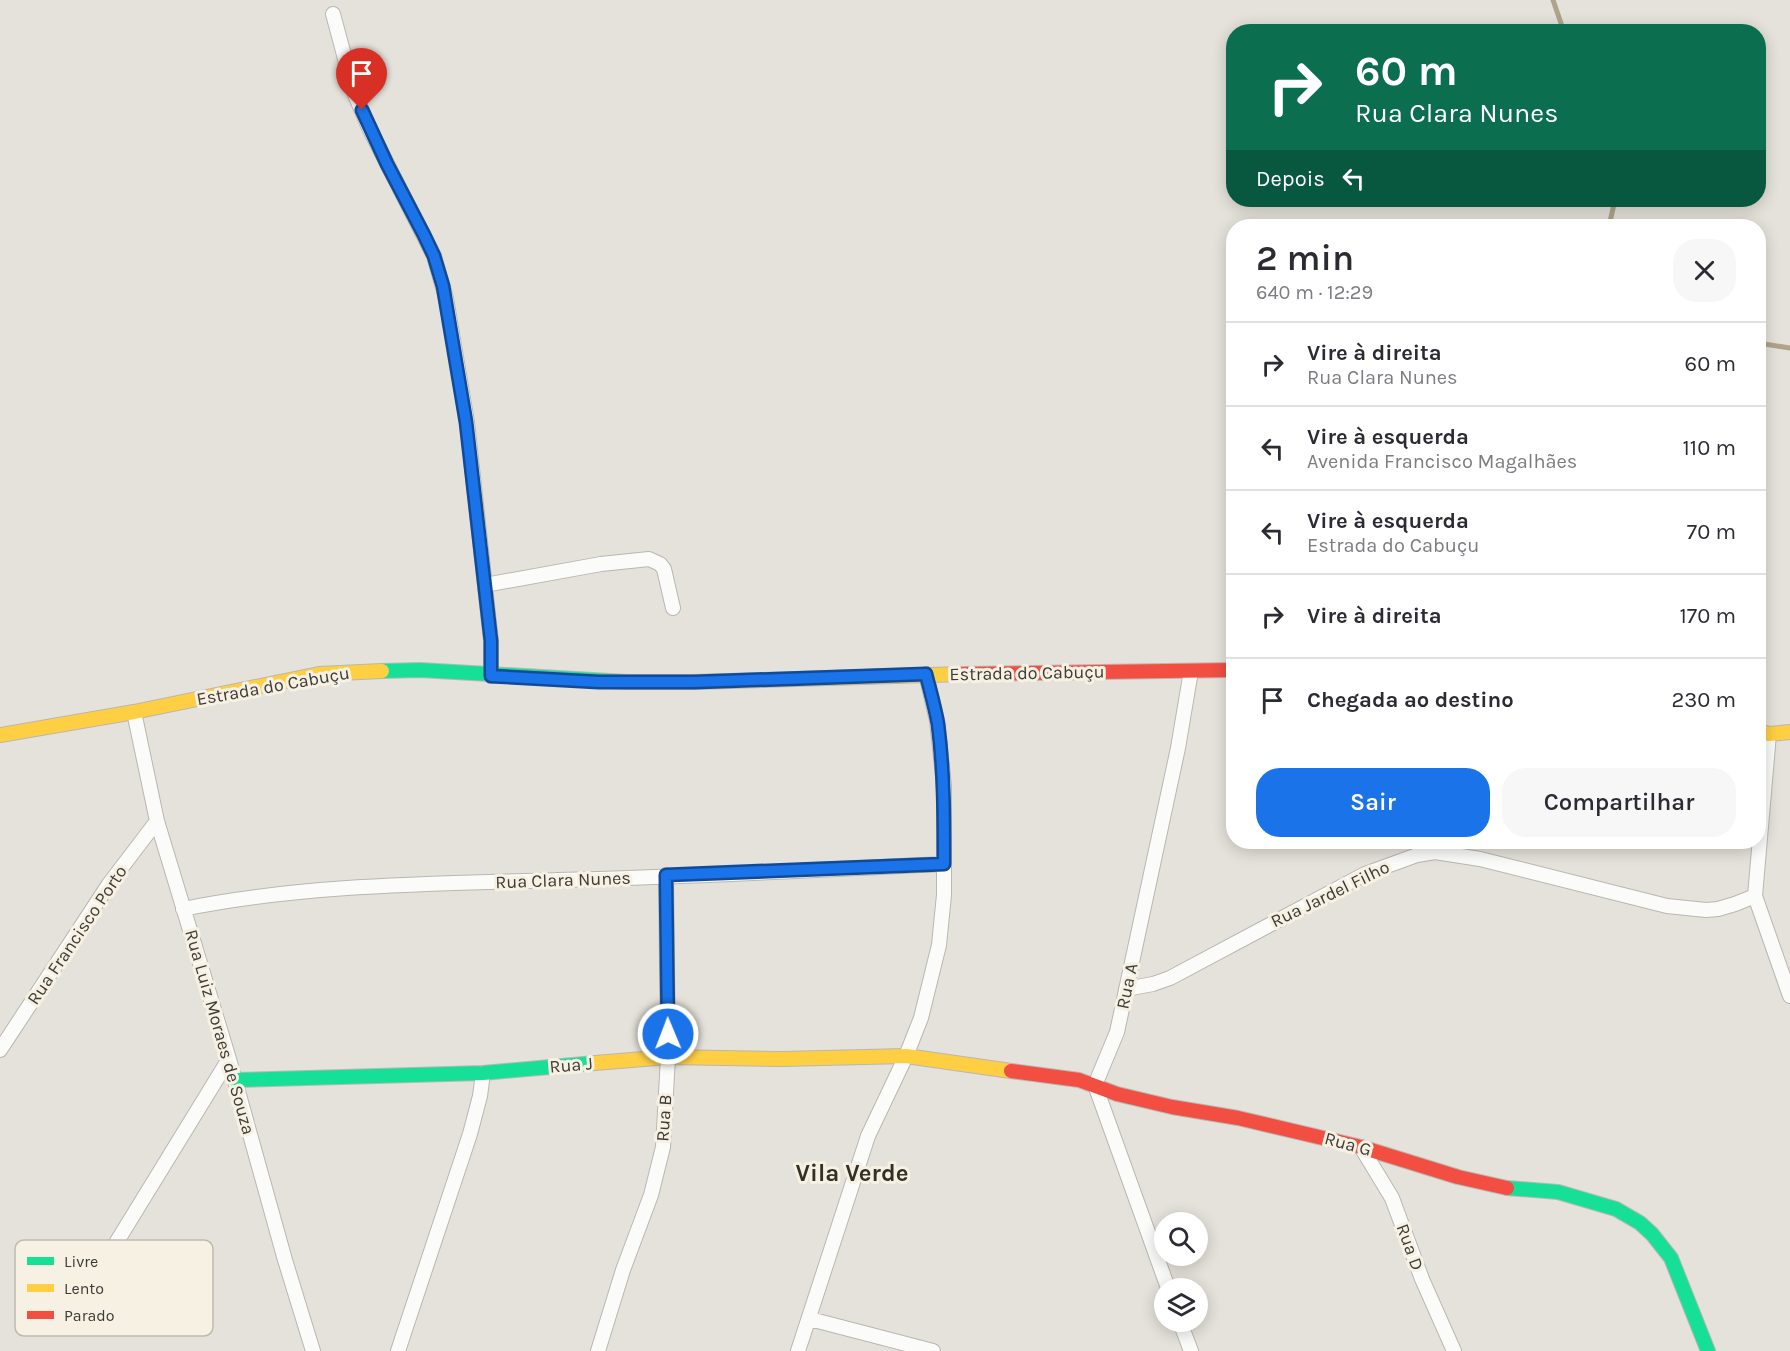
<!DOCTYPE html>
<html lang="pt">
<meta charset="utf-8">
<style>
body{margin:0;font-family:Karla,sans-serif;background:#f7f7f7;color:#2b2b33;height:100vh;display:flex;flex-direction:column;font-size:22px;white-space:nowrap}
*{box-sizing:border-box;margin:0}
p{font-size:20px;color:#7c7c81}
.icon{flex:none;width:33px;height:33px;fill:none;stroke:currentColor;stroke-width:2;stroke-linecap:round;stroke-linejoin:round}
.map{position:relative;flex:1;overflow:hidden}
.panel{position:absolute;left:1226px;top:219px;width:540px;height:630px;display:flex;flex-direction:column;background:#fff;border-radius:24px;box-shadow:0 3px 15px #0003}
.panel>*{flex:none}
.top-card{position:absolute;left:1226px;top:24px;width:540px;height:183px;border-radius:24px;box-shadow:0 3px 15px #0003;background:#0b6e4f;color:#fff;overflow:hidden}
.fabs{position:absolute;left:1154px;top:1212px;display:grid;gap:12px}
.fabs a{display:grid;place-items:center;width:54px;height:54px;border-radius:50%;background:#fff;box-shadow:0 3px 15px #0003;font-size:30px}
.pin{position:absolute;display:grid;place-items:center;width:51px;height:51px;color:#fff;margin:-62px -26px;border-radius:50% 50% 50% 0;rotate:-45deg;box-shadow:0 0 6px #0007}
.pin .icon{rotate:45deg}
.me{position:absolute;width:66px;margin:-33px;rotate:359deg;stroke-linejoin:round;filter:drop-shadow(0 0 4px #0008)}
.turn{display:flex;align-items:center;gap:21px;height:126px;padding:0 30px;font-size:27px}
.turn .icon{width:78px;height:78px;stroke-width:2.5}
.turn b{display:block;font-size:42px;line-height:51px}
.then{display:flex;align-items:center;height:57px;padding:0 30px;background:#0003;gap:12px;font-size:22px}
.round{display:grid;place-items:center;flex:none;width:63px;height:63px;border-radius:24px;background:#f7f7f7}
.head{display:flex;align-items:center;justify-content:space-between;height:102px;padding:0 30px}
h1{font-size:36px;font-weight:600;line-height:45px}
.action{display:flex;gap:12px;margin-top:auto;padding:12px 30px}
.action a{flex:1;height:69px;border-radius:24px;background:#1a73e8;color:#fff;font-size:24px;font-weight:600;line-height:69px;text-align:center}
.action a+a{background:#f7f7f7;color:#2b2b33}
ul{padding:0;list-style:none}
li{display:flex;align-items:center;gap:18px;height:84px;padding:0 30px;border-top:2px solid #e1e1e2}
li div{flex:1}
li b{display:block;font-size:22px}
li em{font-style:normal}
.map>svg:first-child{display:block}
</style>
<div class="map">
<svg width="1790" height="1351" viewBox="0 0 1790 1351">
<rect width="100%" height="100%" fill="#e4e2da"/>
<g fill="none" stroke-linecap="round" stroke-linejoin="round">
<path stroke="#ada48a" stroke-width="5" d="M1553 0 1564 32
M1609 226 1615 200
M1758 343 1790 348"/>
<defs>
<path id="street" d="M333 14 354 92 369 128 434 256 446 298 467 422 491 641V676
M485 585 601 564 649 559 660 564 664 569 673 608
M134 712 157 821 229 1059 285 1260 313 1351
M1769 734 1755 896 1790 996
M183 909C306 884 433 884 558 880 687 877 815 870 944 864
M1126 989 1153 984 1170 978 1365 874 1417 855 1435 852 1480 859 1667 906 1706 910 1718 909 1735 904 1755 896
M0 1050 109 884 157 821
M1361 1147 1392 1198 1422 1279 1454 1351
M1168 1288 1095 1085 1117 1032 1178 748 1191 671
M78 1305 229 1059
M810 1319 933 1351
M1180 1322 1191 1351
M398 1351 470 1134 480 1096 483 1073
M598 1351 623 1270 651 1195 663 1147 668 1057 666 875
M798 1351 868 1136 906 1056 921 1018 939 945 944 895V785L937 721 926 674"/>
<path id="fast" d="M382 671 420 670 627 682
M235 1080 483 1073 595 1063
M1507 1188 1558 1192 1616 1209 1640 1223 1652 1234 1671 1258 1708 1351"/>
<path id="slow" d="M627 682H694L963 674
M1758 731 1769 734 1790 732
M0 735 134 712 319 674 382 671
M595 1063 668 1057 782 1059 906 1056 1011 1071"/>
<path id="jam" d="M963 674 1233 670
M1011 1071 1079 1080 1117 1094 1172 1107 1238 1118 1361 1147 1458 1177 1507 1188"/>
</defs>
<use href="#street" stroke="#b9b7b1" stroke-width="16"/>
<use href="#fast" stroke="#b9b7b1" stroke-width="16"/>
<use href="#slow" stroke="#b9b7b1" stroke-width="16"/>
<use href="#jam" stroke="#b9b7b1" stroke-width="16"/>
<use href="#street" stroke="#fbfbf9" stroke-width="14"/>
<use href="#fast" stroke="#16e098" stroke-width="14"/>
<use href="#slow" stroke="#ffcf43" stroke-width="14"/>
<use href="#jam" stroke="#f24e42" stroke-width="14"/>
</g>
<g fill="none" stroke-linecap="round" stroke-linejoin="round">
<defs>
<path id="route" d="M362 110 387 164 424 235 434 256 443 286 466 422 491 641V676L599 682H694L926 674C930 690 935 707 938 724 944 771 944 817 944 864L666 875 668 1034"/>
</defs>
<use href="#route" stroke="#114b97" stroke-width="15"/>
<use href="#route" stroke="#1a73e8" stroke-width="10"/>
</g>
<g text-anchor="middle" stroke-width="6" stroke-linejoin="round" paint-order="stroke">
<g font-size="18" fill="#3d3b36" stroke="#f6f1e3">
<text transform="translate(1027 673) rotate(-1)" y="6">Estrada do Cabuçu</text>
<text transform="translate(273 686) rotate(-10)" y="6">Estrada do Cabuçu</text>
<text transform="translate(563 880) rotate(-2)" y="6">Rua Clara Nunes</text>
<text transform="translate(1330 894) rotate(-26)" y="6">Rua Jardel Filho</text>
<text transform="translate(77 935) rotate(-56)" y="6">Rua Francisco Porto</text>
<text transform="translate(1127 986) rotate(-78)" y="6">Rua A</text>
<text transform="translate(220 1032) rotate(74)" y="6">Rua Luiz Moraes de Souza</text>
<text transform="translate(571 1065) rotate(-5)" y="6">Rua J</text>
<text transform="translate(664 1118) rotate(-86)" y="6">Rua B</text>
<text transform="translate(1348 1144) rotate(15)" y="6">Rua G</text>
<text transform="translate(1410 1247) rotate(70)" y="6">Rua D</text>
</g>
<g font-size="24" font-weight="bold" fill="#333025" stroke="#f6f1e3">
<text x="852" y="1181">Vila Verde</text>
</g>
</g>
<rect x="15" y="1240" width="198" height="96" rx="9" fill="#f6f1e3" stroke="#bebaaf" stroke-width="1.5"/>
<rect x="27" y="1257" width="27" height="8" fill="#16e098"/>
<rect x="27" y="1284" width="27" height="8" fill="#ffcf43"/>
<rect x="27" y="1311" width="27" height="8" fill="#f24e42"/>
<g font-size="16" fill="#3d3b36">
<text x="64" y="1267">Livre</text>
<text x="64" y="1294">Lento</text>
<text x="64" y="1321">Parado</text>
</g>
</svg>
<div class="fabs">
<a><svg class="icon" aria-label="search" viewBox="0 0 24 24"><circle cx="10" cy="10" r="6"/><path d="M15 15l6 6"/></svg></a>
<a><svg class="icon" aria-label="layers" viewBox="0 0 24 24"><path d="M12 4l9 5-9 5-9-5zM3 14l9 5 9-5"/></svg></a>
</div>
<div class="pin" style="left:362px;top:110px;background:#d93025"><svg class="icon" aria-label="arrive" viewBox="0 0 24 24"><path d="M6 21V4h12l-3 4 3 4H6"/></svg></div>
<svg class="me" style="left:668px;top:1034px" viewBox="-20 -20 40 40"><circle r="17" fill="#1a73e8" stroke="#fff" stroke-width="3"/><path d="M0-11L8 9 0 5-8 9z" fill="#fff"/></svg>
<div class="top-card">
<div class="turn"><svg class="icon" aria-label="right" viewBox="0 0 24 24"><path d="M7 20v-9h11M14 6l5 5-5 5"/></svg><div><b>60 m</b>Rua Clara Nunes</div></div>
<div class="then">Depois<svg class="icon" aria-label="left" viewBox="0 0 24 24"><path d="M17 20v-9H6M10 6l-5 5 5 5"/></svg></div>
</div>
<section class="panel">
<div class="head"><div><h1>2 min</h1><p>640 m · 12:29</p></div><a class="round"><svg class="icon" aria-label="close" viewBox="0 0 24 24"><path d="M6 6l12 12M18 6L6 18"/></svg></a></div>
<ul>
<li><svg class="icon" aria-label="right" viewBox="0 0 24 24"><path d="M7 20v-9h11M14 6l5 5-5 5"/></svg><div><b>Vire à direita</b><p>Rua Clara Nunes</p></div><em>60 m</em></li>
<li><svg class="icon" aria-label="left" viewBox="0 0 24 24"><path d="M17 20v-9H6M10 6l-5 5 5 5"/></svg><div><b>Vire à esquerda</b><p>Avenida Francisco Magalhães</p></div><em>110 m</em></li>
<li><svg class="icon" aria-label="left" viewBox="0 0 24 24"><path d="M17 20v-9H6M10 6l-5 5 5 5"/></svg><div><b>Vire à esquerda</b><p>Estrada do Cabuçu</p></div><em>70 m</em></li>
<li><svg class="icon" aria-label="right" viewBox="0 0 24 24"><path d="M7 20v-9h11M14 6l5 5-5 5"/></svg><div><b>Vire à direita</b></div><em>170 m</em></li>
<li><svg class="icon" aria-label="arrive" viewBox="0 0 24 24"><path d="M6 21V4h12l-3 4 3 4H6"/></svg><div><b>Chegada ao destino</b></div><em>230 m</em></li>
</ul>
<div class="action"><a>Sair</a><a>Compartilhar</a></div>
</section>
</div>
